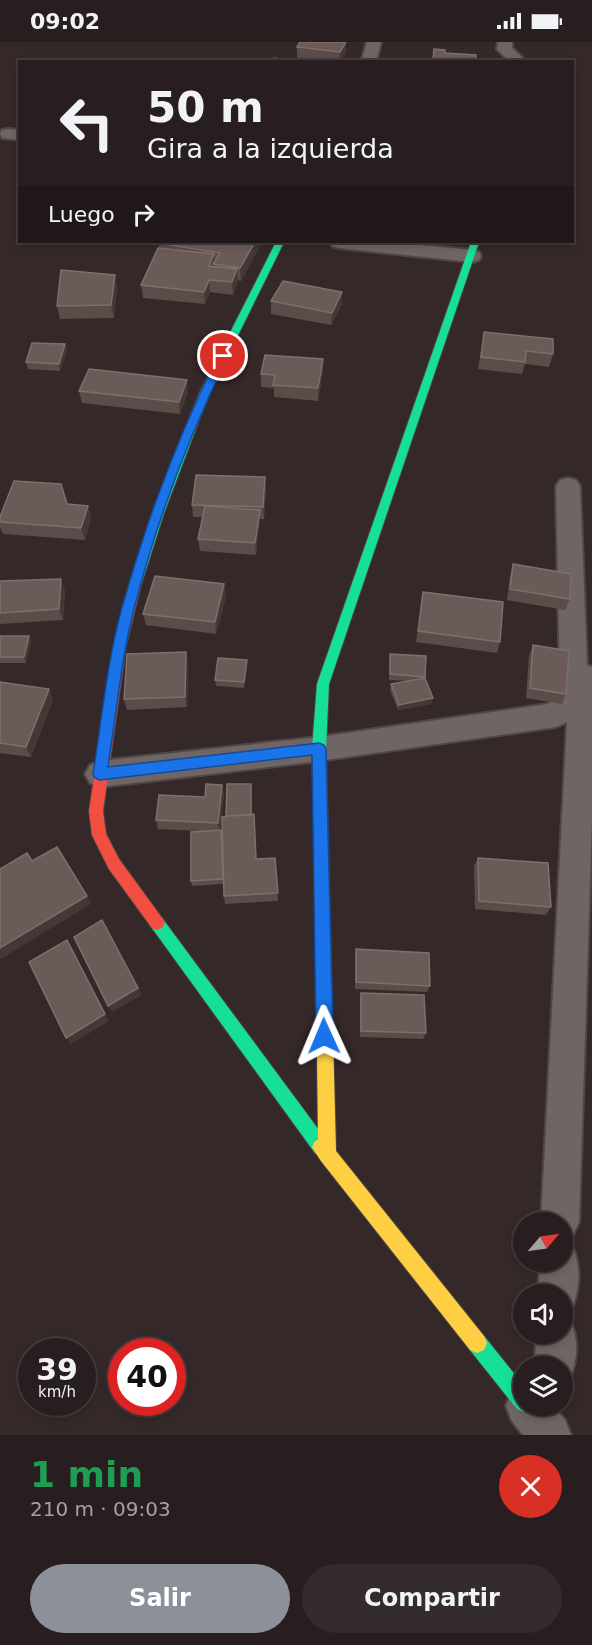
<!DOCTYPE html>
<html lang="es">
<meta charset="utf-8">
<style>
body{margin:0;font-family:"DejaVu Sans",sans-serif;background:#342b2c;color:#f1f3f6;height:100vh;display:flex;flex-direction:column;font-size:22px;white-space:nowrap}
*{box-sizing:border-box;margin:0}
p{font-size:20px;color:#a5a2a4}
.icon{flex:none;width:33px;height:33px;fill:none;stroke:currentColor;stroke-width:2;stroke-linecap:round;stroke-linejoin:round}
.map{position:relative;height:1393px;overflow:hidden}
.panel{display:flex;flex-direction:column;background:#281e1f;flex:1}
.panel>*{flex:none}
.top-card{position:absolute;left:18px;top:18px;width:556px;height:183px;border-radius:0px;box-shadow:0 3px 9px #0003,0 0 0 2px #443c3d;background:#281e1f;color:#f1f3f6;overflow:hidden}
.needle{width:39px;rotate:61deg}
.controls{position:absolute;left:513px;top:1170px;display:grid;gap:12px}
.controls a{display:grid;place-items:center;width:60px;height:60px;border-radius:50%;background:#281e1f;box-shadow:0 3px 9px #0003,0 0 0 2px #443c3d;font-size:30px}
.speed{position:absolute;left:18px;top:1296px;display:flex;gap:12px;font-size:30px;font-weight:700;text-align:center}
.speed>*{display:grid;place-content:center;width:78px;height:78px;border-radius:50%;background:#281e1f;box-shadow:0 3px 9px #0003,0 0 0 2px #443c3d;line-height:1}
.speed small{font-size:15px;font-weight:400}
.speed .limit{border:9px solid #d22;background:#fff;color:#111}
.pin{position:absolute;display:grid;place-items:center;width:51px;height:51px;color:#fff;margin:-26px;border:3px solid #fff;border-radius:50%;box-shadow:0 2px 6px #0007}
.me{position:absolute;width:66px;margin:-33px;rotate:359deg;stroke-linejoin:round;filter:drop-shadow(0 0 4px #0008)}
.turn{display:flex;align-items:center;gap:21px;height:126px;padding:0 30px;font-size:27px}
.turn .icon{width:78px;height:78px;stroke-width:2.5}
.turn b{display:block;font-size:42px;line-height:51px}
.then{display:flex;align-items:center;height:57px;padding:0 30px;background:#0003;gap:12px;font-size:22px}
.round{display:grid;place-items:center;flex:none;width:63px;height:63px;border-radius:32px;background:#342b2c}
.head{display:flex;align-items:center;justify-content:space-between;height:102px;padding:0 30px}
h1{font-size:36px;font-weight:800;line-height:45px;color:#1e9e55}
.cta{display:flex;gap:12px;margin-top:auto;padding:12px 30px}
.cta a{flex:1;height:69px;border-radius:36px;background:#8c9099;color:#fff;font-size:24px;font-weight:800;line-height:69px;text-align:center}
.cta a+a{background:#342b2c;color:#f1f3f6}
.status{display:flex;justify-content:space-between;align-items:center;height:42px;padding:0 30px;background:#281e1f;direction:ltr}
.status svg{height:16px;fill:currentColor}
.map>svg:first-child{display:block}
</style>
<div class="status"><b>09:02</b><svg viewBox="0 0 49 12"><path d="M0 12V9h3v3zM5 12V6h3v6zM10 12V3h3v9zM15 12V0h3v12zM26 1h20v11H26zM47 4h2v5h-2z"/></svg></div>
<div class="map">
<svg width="592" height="1393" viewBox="0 0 592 1393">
<rect width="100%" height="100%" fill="#352829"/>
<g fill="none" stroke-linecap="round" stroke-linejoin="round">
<defs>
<path id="street" d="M367 0H381L376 20H361Z
M498 0H512V6L527 20H510L497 7Z
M8 87 20 88V98L2 96 0 92 2 88Z
M330 200H388L472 208 479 210 481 214 479 218 472 220 339 206 332 204Z
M568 436 576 438 580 444 587 623 592 625V777L579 1180 573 1193 562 1198V1180H541L567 680 556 685 319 719 100 745 90 741 85 732 90 723 100 719 319 695 548 662 560 643 556 444 560 438Z
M562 1202 573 1206C581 1226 580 1246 572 1266L562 1270V1252H538L540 1220H562Z
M562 1275 570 1278C579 1298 578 1318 569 1338L562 1341V1324H535L536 1292H562Z
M524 1345V1364H553L565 1378 571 1393H523L512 1379 506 1364 512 1349Z"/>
<path id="fast" d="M276 200H284L209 352 164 471 141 543 135 548 131 546 129 543 152 471 199 352Z
M471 200H479L329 642 326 707 329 839 327 844 322 846 317 844 315 839 312 707 317 642Z
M157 874 162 876 327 1099 330 1105 327 1111 321 1114 315 1111 152 886 149 881 152 876Z
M477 1291 484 1294 524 1344V1364H532L531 1367 524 1370 517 1367 470 1308 467 1301 470 1294Z"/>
<path id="slow" d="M322 832 327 834 329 839 336 1109 484 1294 487 1301 484 1308 477 1311 470 1308 321 1119 312 1105 315 1099 318 1098 315 839 317 834Z"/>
<path id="jam" d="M135 538 141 543 126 604 103 769 106 792 119 817 162 876 165 881 162 886 157 888 152 886 109 827 92 793 89 769 114 604 129 543Z"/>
</defs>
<use href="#street" stroke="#514646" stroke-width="4"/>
<use href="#fast" stroke="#514646" stroke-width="2"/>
<use href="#slow" stroke="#514646" stroke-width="2"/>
<use href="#jam" stroke="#514646" stroke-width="2"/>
<use href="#street" fill="#706565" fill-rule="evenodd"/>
<use href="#fast" fill="#16e098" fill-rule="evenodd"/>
<use href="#slow" fill="#ffcf43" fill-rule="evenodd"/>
<use href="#jam" fill="#f24e42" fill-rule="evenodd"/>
</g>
<path fill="#5b4c49" d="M300 0H346V10L341 20H320L297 17V5Z
M262 200 241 239 238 238 233 253 210 250 205 262 143 256 141 243 159 206V201Z
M117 245 114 276 60 277 57 264Z
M271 259 342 262 331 283 271 272Z
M484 290 553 312 549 325 525 322 522 332 478 327Z
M65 302 67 309 60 329 28 327 26 320Z
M323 317V330L318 359 274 355V346L261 345V332Z
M79 349 188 350 180 372 82 361Z
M265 435 266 448 264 477H260L256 513 200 509 198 497 202 475H193L192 463Z
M67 462 88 464 91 476 85 498 3 492 0 485V475Z
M513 522 570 557 565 568 507 558 510 534Z
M0 539 65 549 63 578 0 582Z
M224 542 226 554 216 592 146 583 143 572Z
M423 550 500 600 497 611 416 600Z
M0 594H29L31 600 26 621H0Z
M533 603 566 652 562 662 526 656 529 614Z
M390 612 425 635V636L433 656 431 662 398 668 390 648 391 642 407 639 389 638Z
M188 621 187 665 127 668 124 657Z
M247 624 244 646 216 644 215 638Z
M0 640 49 647 53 658 31 715 0 711Z
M251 742 252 773 256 817 275 816 278 859 225 862 224 854 223 842 192 844 191 839 199 789 158 787 156 778 205 755 222 743 224 752 220 788 222 792 226 774Z
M478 816 551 865 546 873 475 867 474 824Z
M356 907 430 944 427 950 355 947V914Z
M361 951 426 991 423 997 360 995V957Z"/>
<path fill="#453736" d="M346 0V10L341 20H339L340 10Z
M255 200H262L241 239 240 226Z
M214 212 215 222H213L214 228 209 224Z
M237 227 238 240 233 253 232 240Z
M115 233 117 245 114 276 111 263Z
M209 238 210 250 205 262 204 250Z
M342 250V262L331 283 332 271Z
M65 302 67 309 60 329 59 322Z
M323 317V330L318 359V346Z
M187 338 188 350 180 372 179 360Z
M265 435 266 448 264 477 263 465Z
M88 464 91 476 85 498 81 486Z
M260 468V480L256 513 255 501Z
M61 537 65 549 63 578 59 567Z
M224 542 226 554 216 592 215 580Z
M29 594 31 600 26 621 24 615Z
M186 610 188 621 187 665 185 655Z
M247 618V624L244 646V640Z
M49 647 53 658 31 715 26 705Z
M433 656 431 662 398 668 399 663Z
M222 743 224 752 219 790 218 781Z
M87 854 91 862 1 917 0 915V906Z
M67 898 109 979 71 1002 66 996Z
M138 946 142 953 112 970 108 964Z"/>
<path fill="#6a5b58" stroke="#7e6f6c" stroke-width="1.5" d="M300 0H346L340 10 297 5Z
M434 7 445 8V11L476 13V20H441V18H433Z
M274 16 299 20H271Z
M159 200H255L240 226 213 222 220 211 159 201Z
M158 206 214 212 209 224 237 227 232 240 209 238 204 250 141 243Z
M61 228 115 233 111 263 57 264Z
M283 239 342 250 332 271 271 259Z
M484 290 553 297V312L526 309 525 320 481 315Z
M32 301 65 302 59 322 26 320Z
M265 313 323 317 318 346 273 343 275 333 261 332Z
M89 327 187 338 179 360 79 349Z
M196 433 265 435 263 465 192 463Z
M14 439 61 442 67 462 88 464 81 486 0 480V475Z
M205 464 260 468 255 501 198 497Z
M513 522 571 532 570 557 510 547Z
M155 534 224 542 215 580 143 572Z
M61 537 59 567 0 571V539Z
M423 550 503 560 500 600 418 589Z
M0 594H29L24 615H0Z
M533 603 569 609 566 652 530 646Z
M186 610 185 655 124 657 127 612Z
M390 612 426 614 425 635 390 632Z
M218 616 247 618 244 640 215 638Z
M425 636 433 656 399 663 391 642Z
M0 640 49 647 26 705 0 701Z
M206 742 222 743 218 781 156 778 159 753 205 755Z
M227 742H251V773L226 774Z
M254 772 256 817 275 816 278 851 224 854 222 775Z
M221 788 223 837 191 839V790Z
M57 805 87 854 0 906V827L27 811 32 819Z
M478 816 548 821 551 865 479 859Z
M102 878 138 946 108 964 74 895Z
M67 898 105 972 66 996 29 920Z
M356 907 429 911 430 944 356 940Z
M361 951 424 953 426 991 361 989Z"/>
<path fill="#1a73e8" stroke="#114b97" stroke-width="1.5" d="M223 311 228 314C189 394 156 481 134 567 121 618 116 673 108 725L319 701 324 703 326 707 333 994 330 999 324 1002 319 999 316 994 312 713 100 738 95 736 93 732C102 677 107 619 122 566 146 480 178 394 218 314Z"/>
</svg>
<div class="controls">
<a><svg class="needle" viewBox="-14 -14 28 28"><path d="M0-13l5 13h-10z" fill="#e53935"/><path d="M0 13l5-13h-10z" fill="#a5a2a4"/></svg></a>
<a><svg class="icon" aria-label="sound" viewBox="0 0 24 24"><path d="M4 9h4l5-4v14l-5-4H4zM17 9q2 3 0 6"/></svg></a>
<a><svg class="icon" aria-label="layers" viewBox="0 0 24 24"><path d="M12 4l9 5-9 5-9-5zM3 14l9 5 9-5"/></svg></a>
</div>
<div class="speed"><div>39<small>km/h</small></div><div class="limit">40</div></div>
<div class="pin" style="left:223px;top:314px;background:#d93025"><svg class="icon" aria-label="arrive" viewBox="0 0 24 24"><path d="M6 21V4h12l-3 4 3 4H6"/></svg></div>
<svg class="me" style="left:324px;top:994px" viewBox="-20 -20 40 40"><path d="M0-17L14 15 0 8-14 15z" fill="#1a73e8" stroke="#fff" stroke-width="4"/></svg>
<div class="top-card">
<div class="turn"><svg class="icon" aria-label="left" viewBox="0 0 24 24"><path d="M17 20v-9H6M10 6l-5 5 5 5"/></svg><div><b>50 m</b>Gira a la izquierda</div></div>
<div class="then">Luego<svg class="icon" aria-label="right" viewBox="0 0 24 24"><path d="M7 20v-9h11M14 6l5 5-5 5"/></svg></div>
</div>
</div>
<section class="panel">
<div class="head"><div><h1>1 min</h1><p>210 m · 09:03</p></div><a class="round" style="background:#d93025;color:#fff"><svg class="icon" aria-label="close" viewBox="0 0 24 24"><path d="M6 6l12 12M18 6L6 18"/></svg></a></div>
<div class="cta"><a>Salir</a><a>Compartir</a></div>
</section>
